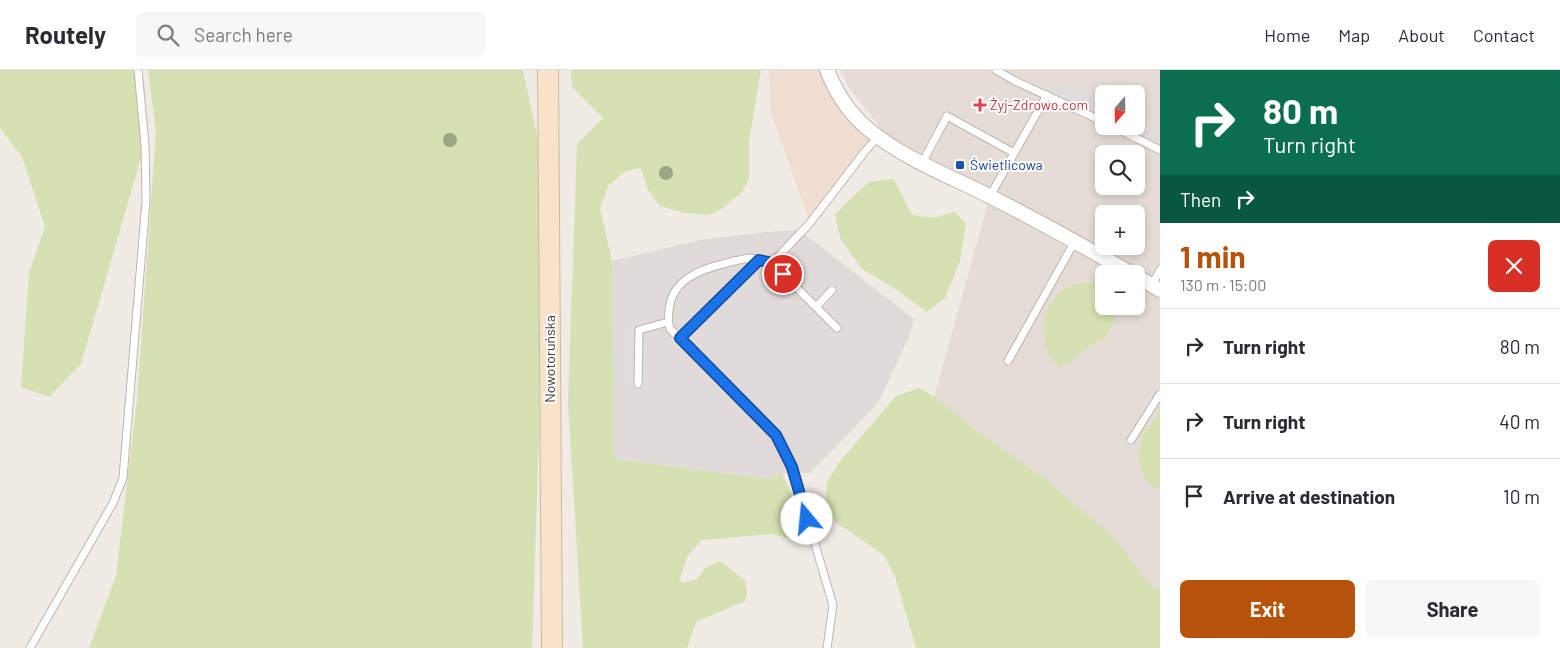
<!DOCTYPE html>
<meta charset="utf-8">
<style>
body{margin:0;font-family:Barlow,sans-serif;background:#f7f7f7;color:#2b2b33;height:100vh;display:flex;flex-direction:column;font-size:19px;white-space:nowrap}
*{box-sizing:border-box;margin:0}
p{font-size:16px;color:#7c7c81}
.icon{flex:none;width:28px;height:28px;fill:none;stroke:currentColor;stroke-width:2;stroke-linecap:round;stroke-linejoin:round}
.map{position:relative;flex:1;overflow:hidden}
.side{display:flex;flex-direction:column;background:#fff;width:400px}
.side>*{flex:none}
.guide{background:#0b6e4f;color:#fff;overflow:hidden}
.needle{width:32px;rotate:200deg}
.tools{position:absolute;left:1095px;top:15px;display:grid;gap:10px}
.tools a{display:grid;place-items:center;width:50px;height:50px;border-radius:8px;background:#fff;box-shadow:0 2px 8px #0003;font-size:25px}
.pin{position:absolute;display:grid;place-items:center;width:42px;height:42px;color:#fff;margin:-21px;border:2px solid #fff;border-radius:50%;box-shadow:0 1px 5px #0007}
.me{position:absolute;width:55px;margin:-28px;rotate:343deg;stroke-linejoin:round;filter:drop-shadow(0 0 4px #0008)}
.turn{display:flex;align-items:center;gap:18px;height:105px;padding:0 20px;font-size:22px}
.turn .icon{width:65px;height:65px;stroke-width:2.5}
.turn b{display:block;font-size:35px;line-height:42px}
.then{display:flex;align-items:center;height:48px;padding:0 20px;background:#0003;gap:10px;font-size:19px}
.round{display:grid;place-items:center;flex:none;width:52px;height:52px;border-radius:8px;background:#f7f7f7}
.headline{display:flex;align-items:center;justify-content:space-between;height:85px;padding:0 20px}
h1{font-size:30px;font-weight:700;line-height:38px;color:#b45309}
.primary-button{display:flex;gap:10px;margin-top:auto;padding:10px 20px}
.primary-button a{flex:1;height:58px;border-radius:8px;background:#b45309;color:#fff;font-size:20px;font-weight:700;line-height:58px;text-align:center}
.primary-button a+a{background:#f7f7f7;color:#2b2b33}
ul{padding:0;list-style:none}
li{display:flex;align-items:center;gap:15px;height:75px;padding:0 20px;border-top:1px solid #e1e1e2}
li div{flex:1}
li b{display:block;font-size:19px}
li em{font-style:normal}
header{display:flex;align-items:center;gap:30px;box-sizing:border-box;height:70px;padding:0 25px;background:#fff;border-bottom:1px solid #e1e1e2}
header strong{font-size:24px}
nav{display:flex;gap:28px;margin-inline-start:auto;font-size:18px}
.search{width:350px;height:45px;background:#f7f7f7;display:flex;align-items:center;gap:12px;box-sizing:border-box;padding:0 18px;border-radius:8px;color:#7c7c81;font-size:19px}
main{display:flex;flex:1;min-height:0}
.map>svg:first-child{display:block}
</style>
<header>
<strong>Routely</strong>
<div class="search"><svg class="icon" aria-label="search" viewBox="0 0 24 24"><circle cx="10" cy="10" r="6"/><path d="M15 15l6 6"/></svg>Search here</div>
<nav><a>Home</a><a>Map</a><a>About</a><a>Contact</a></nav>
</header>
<main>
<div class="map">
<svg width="1160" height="578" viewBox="0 0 1160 578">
<rect width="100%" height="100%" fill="#f1ebe6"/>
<path fill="#e4dcd5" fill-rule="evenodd" d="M841 0H1160V525L931 338 990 126 896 78 847 15ZM1104 24H1136V56H1104ZM1104 84H1136V116H1104ZM1104 144H1136V176H1104ZM1104 204H1136V236H1104Z"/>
<path fill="#f1ded3" d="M769 0H827L878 67 810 153 770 40Z"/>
<path fill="#e0dbd8" d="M795 160 806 165 914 249 909 267 878 333 810 403H782L769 409 614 389 612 191 700 170 757 163Z"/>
<path fill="#d5e1b3" d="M0 0H138L145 74 81 294 49 327 21 317 29 203 45 157 22 87 0 58Z
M148 0H523L539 75V366L532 578H89L116 506 137 329 156 62Z
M571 0H761L749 71V109L742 122 720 140 709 145 684 143 660 136 648 120 641 98 626 101 609 115 600 138 612 191 614 389 769 409 782 403C793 428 806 443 787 468L772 464 702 470 688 485 679 510 683 513 697 509 704 499 720 491 745 510 747 523 745 531 696 552 687 578H583L568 333 577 74 603 48 572 17Z
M893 109C901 120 905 133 913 145L932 148 955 142 966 154 960 191 945 228 927 242 894 218 862 199 841 170 835 145 849 130 869 112Z
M1102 212 1104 215V236H1116L1115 251 1105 268 1081 281 1072 293 1060 297C1057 294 1052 290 1050 286 1038 264 1043 234 1064 219 1074 212 1090 213 1102 212Z
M919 318 932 325 979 363 1045 409 1114 468 1150 515 1160 520V578H916L895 507 884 485 825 445 827 413 838 394 896 326Z
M1160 339V418L1152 417 1142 403 1138 385 1144 362 1155 350Z"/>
<path fill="#dfdcdb" d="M1054 13 1088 19 1104 27V52L1047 25Z
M1136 51 1160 70 1156 78 1112 56H1136Z
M619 251 653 252 651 319 617 317Z"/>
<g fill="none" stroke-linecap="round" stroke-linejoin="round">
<defs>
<path id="service" d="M996 0 1015 11 1104 52
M1112 56 1160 80
M922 93 947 46 1014 83
M990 126 1047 25
M772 193 837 258
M1152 215 1160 200
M816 237 832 220
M680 268 759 190
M1008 291 1075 171
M638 314 639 260 668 252
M1131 370 1160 324
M30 578 113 433 123 408 146 131 145 74 138 0
M827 578 833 535 792 397 776 365 670 259C668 252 668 247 669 240 672 209 701 199 727 193 734 191 742 189 750 188 757 188 765 192 772 193L810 153 866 80 878 67"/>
<path id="minor" d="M827 0C836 23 849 43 868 59 904 89 950 106 991 127 1039 151 1085 177 1132 204
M1136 206 1160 220"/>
<path id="secondary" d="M548 0 552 578"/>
</defs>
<use href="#service" stroke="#beb4ad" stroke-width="9"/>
<use href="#minor" stroke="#beb4ad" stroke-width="16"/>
<use href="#secondary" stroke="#ceb79d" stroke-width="22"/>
<use href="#service" stroke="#fff" stroke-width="7"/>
<use href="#minor" stroke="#fff" stroke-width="14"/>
<use href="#secondary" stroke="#f8e3c9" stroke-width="20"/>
</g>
<g fill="#9ba682">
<circle cx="450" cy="70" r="7"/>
<circle cx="666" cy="103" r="7"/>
</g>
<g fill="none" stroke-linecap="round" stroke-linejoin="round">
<defs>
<path id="route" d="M783 204 772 193 759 190 680 268 776 365 792 397 807 449"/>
</defs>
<use href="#route" stroke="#114b97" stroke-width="12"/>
<use href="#route" stroke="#1a73e8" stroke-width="9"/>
</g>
<path fill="#e0444e" stroke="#fff" stroke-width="2" d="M977.5 27.5h5v5h5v5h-5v5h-5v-5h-5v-5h5z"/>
<rect fill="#1a4fb4" stroke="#fff" stroke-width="2" x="955" y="90" width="10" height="10" rx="2.5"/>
<g text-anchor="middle" stroke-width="4" stroke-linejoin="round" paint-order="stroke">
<g font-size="14" fill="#be3a42" stroke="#fff" text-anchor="start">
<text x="990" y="40">Żyj-Zdrowo.com</text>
</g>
<g font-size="14" fill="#164399" stroke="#fff" text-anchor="start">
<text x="970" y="100">Świetlicowa</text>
</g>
<g font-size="14" fill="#433b36" stroke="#fff">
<text transform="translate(550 289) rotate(-90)" y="5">Nowotoruńska</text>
</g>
</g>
</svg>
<div class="tools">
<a><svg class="needle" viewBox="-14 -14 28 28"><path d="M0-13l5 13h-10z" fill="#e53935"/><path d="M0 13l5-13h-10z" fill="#7c7c81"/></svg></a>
<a><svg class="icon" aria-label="search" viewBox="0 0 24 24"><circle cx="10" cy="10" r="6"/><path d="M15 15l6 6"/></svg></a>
<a>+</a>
<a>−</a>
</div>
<div class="pin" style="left:783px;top:204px;background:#d93025"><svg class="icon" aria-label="arrive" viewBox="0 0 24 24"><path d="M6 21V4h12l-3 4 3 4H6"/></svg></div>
<svg class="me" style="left:807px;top:449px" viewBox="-20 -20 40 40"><circle r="19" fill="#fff"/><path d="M0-13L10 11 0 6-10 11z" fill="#1a73e8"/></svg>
</div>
<section class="side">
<div class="guide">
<div class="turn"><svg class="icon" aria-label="right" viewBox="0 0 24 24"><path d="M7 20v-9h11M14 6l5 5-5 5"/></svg><div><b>80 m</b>Turn right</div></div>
<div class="then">Then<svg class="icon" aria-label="right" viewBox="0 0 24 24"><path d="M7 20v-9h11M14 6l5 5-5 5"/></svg></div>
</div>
<div class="headline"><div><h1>1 min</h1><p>130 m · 15:00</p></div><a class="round" style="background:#d93025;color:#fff"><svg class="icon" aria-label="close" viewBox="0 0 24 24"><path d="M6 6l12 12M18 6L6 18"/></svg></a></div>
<ul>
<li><svg class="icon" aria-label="right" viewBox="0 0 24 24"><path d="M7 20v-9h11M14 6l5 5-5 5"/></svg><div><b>Turn right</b></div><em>80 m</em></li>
<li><svg class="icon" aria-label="right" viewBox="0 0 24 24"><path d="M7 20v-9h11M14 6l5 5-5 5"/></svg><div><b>Turn right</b></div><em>40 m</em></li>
<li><svg class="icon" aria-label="arrive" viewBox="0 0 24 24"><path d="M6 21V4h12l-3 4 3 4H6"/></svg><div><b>Arrive at destination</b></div><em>10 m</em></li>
</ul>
<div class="primary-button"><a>Exit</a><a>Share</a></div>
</section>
</main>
